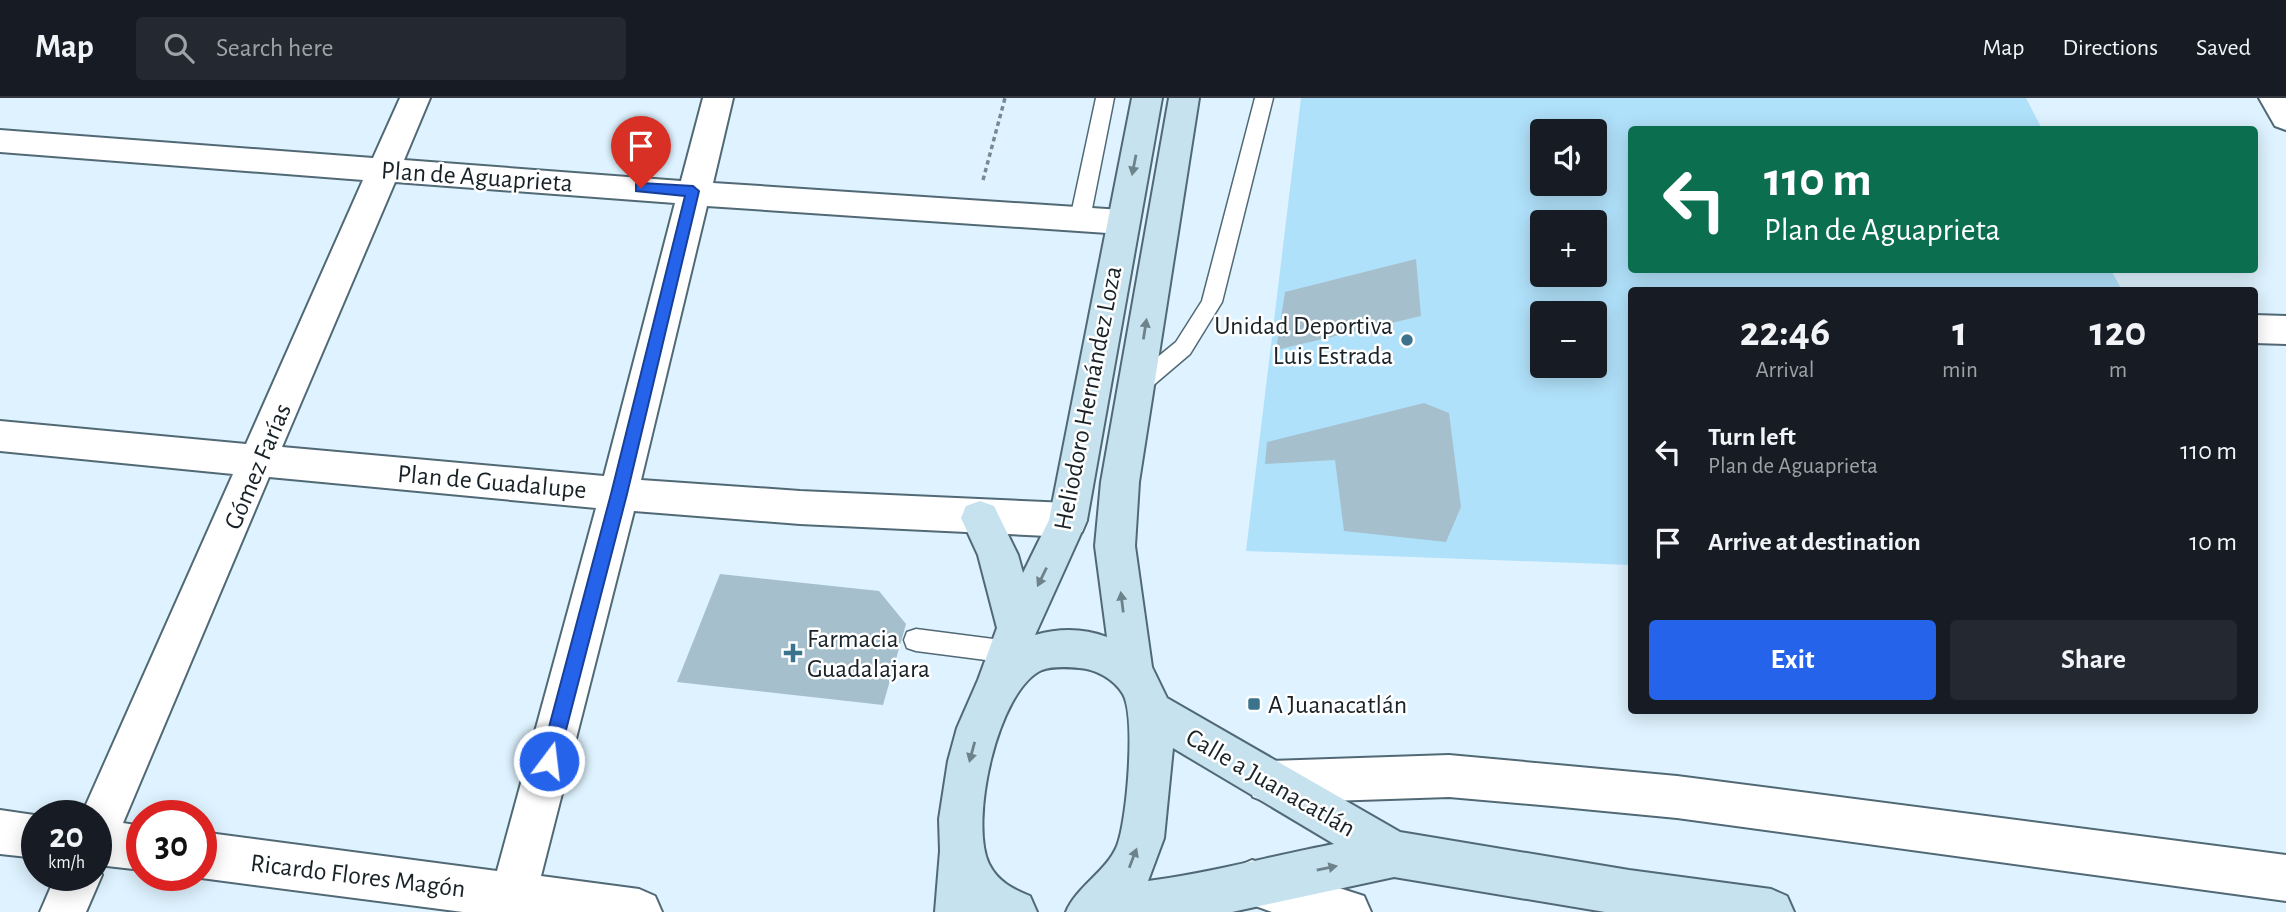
<!DOCTYPE html>
<meta charset="utf-8">
<style>
body{margin:0;font-family:"Alegreya Sans",sans-serif;background:#242831;color:#f1f3f6;height:100vh;display:flex;flex-direction:column;font-size:26px;white-space:nowrap}
*{box-sizing:border-box;margin:0}
p{font-size:23px;color:#9ea1a6}
.icon{flex:none;width:38px;height:38px;fill:none;stroke:currentColor;stroke-width:2;stroke-linecap:round;stroke-linejoin:round}
.map{position:relative;flex:1;overflow:hidden}
.side{position:absolute;left:1628px;top:189px;width:630px;height:427px;display:flex;flex-direction:column;background:#171b24;border-radius:7px;box-shadow:0 4px 18px #0003}
.side>*{flex:none}
.top-card{position:absolute;left:1628px;top:28px;width:630px;height:147px;border-radius:7px;box-shadow:0 4px 18px #0003;background:#0b6e4f;color:#fff;overflow:hidden}
.fabs{position:absolute;left:1530px;top:21px;display:grid;gap:14px}
.fabs a{display:grid;place-items:center;width:77px;height:77px;border-radius:7px;background:#171b24;box-shadow:0 4px 18px #0003;font-size:35px}
.speed{position:absolute;left:21px;top:702px;display:flex;gap:14px;font-size:35px;font-weight:700;text-align:center}
.speed>*{display:grid;place-content:center;width:91px;height:91px;border-radius:50%;background:#171b24;box-shadow:0 4px 18px #0003;line-height:1}
.speed small{font-size:18px;font-weight:400}
.speed .limit{border:10px solid #d22;background:#fff;color:#111}
.pin{position:absolute;display:grid;place-items:center;width:60px;height:60px;color:#fff;margin:-72px -30px;border-radius:50% 50% 50% 0;rotate:-45deg;box-shadow:0 0 7px #0007}
.pin .icon{rotate:45deg}
.me{position:absolute;width:77px;margin:-38px;rotate:15deg;stroke-linejoin:round;filter:drop-shadow(0 0 5px #0008)}
.turn{display:flex;align-items:center;gap:24px;height:147px;padding:0 21px;font-size:32px}
.turn .icon{width:91px;height:91px;stroke-width:2.5}
.turn b{display:block;font-size:49px;line-height:60px}
.eta{display:flex;justify-content:space-evenly;align-items:center;height:119px;text-align:center}
.eta b{font-size:42px;font-weight:700;line-height:49px}
.button{display:flex;gap:14px;margin-top:auto;padding:14px 21px}
.button a{flex:1;height:80px;border-radius:7px;background:#2563eb;color:#fff;font-size:28px;font-weight:700;line-height:80px;text-align:center}
.button a+a{background:#242831;color:#f1f3f6}
ul{padding:0;list-style:none}
li{display:flex;align-items:center;gap:21px;height:91px;padding:0 21px}
li div{flex:1}
li b{display:block;font-size:26px}
li em{font-style:normal}
header{display:flex;align-items:center;gap:42px;box-sizing:border-box;height:98px;padding:0 35px;background:#171b24;border-bottom:2px solid #363941}
header strong{font-size:33px}
nav{display:flex;gap:38px;margin-inline-start:auto;font-size:24px}
.search{width:490px;height:63px;background:#242831;display:flex;align-items:center;gap:18px;box-sizing:border-box;padding:0 24px;border-radius:7px;color:#9ea1a6;font-size:26px}
.map>svg:first-child{display:block}
</style>
<header>
<strong>Map</strong>
<div class="search"><svg class="icon" aria-label="search" viewBox="0 0 24 24"><circle cx="10" cy="10" r="6"/><path d="M15 15l6 6"/></svg>Search here</div>
<nav><a>Map</a><a>Directions</a><a>Saved</a></nav>
</header>
<div class="map">
<svg width="2286" height="814" viewBox="0 0 2286 814">
<rect width="100%" height="100%" fill="#def3ff"/>
<path fill="#b0e1fa" fill-rule="evenodd" d="M1301 0H2026L2042 31 1631 32V172H2111L2122 192H1631V467L1246 453ZM1542 33H1594V86H1542ZM1542 124H1594V177H1542ZM1542 215H1594V268H1542Z"/>
<path fill="#a5bfcd" d="M1416 161 1421 218 1276 252 1285 194Z
M1424 305 1449 315 1461 409 1446 444 1344 433 1335 362 1265 366 1267 344Z
M720 476 879 493 906 526 883 607 677 584Z"/>
<g fill="none" stroke-linecap="round" stroke-linejoin="round">
<defs>
<path id="lane" d="M1096 0H1114L1090 121 1087 126H1073L1070 121Z
M1255 0H1273L1222 204 1190 256 1143 296 1135 299 1127 296 1124 290 1127 284 1176 244 1202 203Z
M916 531 1009 543 1018 546 1021 554 1018 562 1009 565 916 553 907 550 904 542 907 534Z"/>
<path id="street" d="M400 0H430L404 62 681 83 703 0H733L713 85 1122 112 1134 116 1139 124 1134 132 1122 136 707 108 641 382 800 393 1068 405 1082 410 1087 422 1082 434 1068 439 800 426 634 413 541 778 639 791 655 798 662 814H463L201 780 195 777H201V734L497 773 596 410 269 379 123 725 142 728V772L98 767 102 777 86 814H40L56 777H96V718H81L233 376 0 353V323L246 346 363 82 0 54V32L373 60ZM395 84 675 105 604 378 282 349Z
M2259 0H2286V32L2275 28Z
M2254 217 2286 218V246L2254 245Z
M1449 657 1677 678 2286 757V803L1677 720 1552 708 1449 699 1269 705 1253 699 1247 684 1253 669 1269 663Z
M0 712 41 718H37V760L0 756Z
M1252 762 1364 798 1371 814H1272L1236 801 1229 785 1236 769Z"/>
<path id="secondary" d="M1132 0H1162L1087 422 1035 537C1060 530 1083 530 1107 539L1095 448 1101 384 1169 0H1199L1139 384 1135 448 1152 569 1167 600 1400 734 1629 772 1771 791 1787 798 1794 814H1605L1394 779 1232 814H1066C1077 788 1106 774 1117 748 1127 724 1136 619 1123 596 1114 581 1096 571 1079 570 1068 569 1053 568 1042 572 997 592 969 725 989 766 998 784 1013 791 1030 798L1037 814H935L940 753 939 721 948 663 957 630 978 582 997 530 978 457 961 420 966 408 980 403 994 408 1018 457 1023 475 1049 422ZM1173 650 1334 746C1271 758 1211 775 1148 783L1164 740Z"/>
</defs>
<use href="#lane" stroke="#516975" stroke-width="3"/>
<use href="#street" stroke="#516975" stroke-width="4"/>
<use href="#secondary" stroke="#516975" stroke-width="4"/>
<path stroke="#798891" stroke-width="3.5" stroke-dasharray="4.5 3.5" stroke-linecap="butt" d="M983 82 1005 0"/>
<use href="#lane" fill="#fff" fill-rule="evenodd"/>
<use href="#street" fill="#fff" fill-rule="evenodd"/>
<use href="#secondary" fill="#c5e2ee" fill-rule="evenodd"/>
</g>
<defs><path id="oneway-solid" d="M-6-.8H1V-3.2L6.5 0L1 3.2V.8H-6Z" transform="scale(1.75)"/></defs>
<g fill="#6e828a">
<use href="#oneway-solid" transform="translate(1134 67) rotate(101)"/>
<use href="#oneway-solid" transform="translate(1145 231) rotate(-81)"/>
<use href="#oneway-solid" transform="translate(1042 479) rotate(116)"/>
<use href="#oneway-solid" transform="translate(1122 504) rotate(-97)"/>
<use href="#oneway-solid" transform="translate(972 654) rotate(105)"/>
<use href="#oneway-solid" transform="translate(1133 760) rotate(-69)"/>
<use href="#oneway-solid" transform="translate(1327 770) rotate(-12)"/>
</g>
<path fill="#2563eb" stroke="#184099" stroke-width="2" d="M641 85 693 88 699 93 627 396 558 663 555 669 549 671 542 669 540 663 611 396 685 98 636 93V86Z"/>
<g fill="#3b738d" stroke="#fff" stroke-width="2.5">
<circle cx="1407" cy="242" r="7"/>
<path d="M789.5 544.5h7v7h7v7h-7v7h-7v-7h-7v-7h7z"/>
<rect x="1247" y="599" width="14" height="14" rx="3.5"/>
</g>
<g text-anchor="middle" stroke-width="5" stroke-linejoin="round" paint-order="stroke">
<g font-size="26" fill="#182227" stroke="#fff">
<text transform="translate(477 78) rotate(4)" y="9">Plan de Aguaprieta</text>
<text transform="translate(1087 300) rotate(-79)" y="9">Heliodoro Hernández Loza</text>
<text transform="translate(257 368) rotate(-67)" y="9">Gómez Farías</text>
<text transform="translate(492 383) rotate(5)" y="9">Plan de Guadalupe</text>
<text transform="translate(1271 684) rotate(30)" y="9">Calle a Juanacatlán</text>
<text transform="translate(358 777) rotate(7)" y="9">Ricardo Flores Magón</text>
</g>
<g font-size="26" fill="#182227" stroke="#fff" text-anchor="start">
<text x="1393" y="236" text-anchor="end">Unidad Deportiva<tspan x="1393" dy="30">Luis Estrada</tspan></text>
<text x="807" y="549">Farmacia<tspan x="807" dy="30">Guadalajara</tspan></text>
<text x="1268" y="615">A Juanacatlán</text>
</g>
</g>
</svg>
<div class="fabs">
<a><svg class="icon" aria-label="sound" viewBox="0 0 24 24"><path d="M4 9h4l5-4v14l-5-4H4zM17 9q2 3 0 6"/></svg></a>
<a>+</a>
<a>−</a>
</div>
<div class="speed"><div>20<small>km/h</small></div><div class="limit">30</div></div>
<div class="pin" style="left:641px;top:90px;background:#d93025"><svg class="icon" aria-label="arrive" viewBox="0 0 24 24"><path d="M6 21V4h12l-3 4 3 4H6"/></svg></div>
<svg class="me" style="left:549px;top:663px" viewBox="-20 -20 40 40"><circle r="17" fill="#2563eb" stroke="#fff" stroke-width="3"/><path d="M0-11L8 9 0 5-8 9z" fill="#fff"/></svg>
<div class="top-card">
<div class="turn"><svg class="icon" aria-label="left" viewBox="0 0 24 24"><path d="M17 20v-9H6M10 6l-5 5 5 5"/></svg><div><b>110 m</b>Plan de Aguaprieta</div></div>
</div>
<section class="side">
<div class="eta">
<div><b>22:46</b><p>Arrival</p></div>
<div><b>1</b><p>min</p></div>
<div><b>120</b><p>m</p></div>
</div>
<ul>
<li><svg class="icon" aria-label="left" viewBox="0 0 24 24"><path d="M17 20v-9H6M10 6l-5 5 5 5"/></svg><div><b>Turn left</b><p>Plan de Aguaprieta</p></div><em>110 m</em></li>
<li><svg class="icon" aria-label="arrive" viewBox="0 0 24 24"><path d="M6 21V4h12l-3 4 3 4H6"/></svg><div><b>Arrive at destination</b></div><em>10 m</em></li>
</ul>
<div class="button"><a>Exit</a><a>Share</a></div>
</section>
</div>
